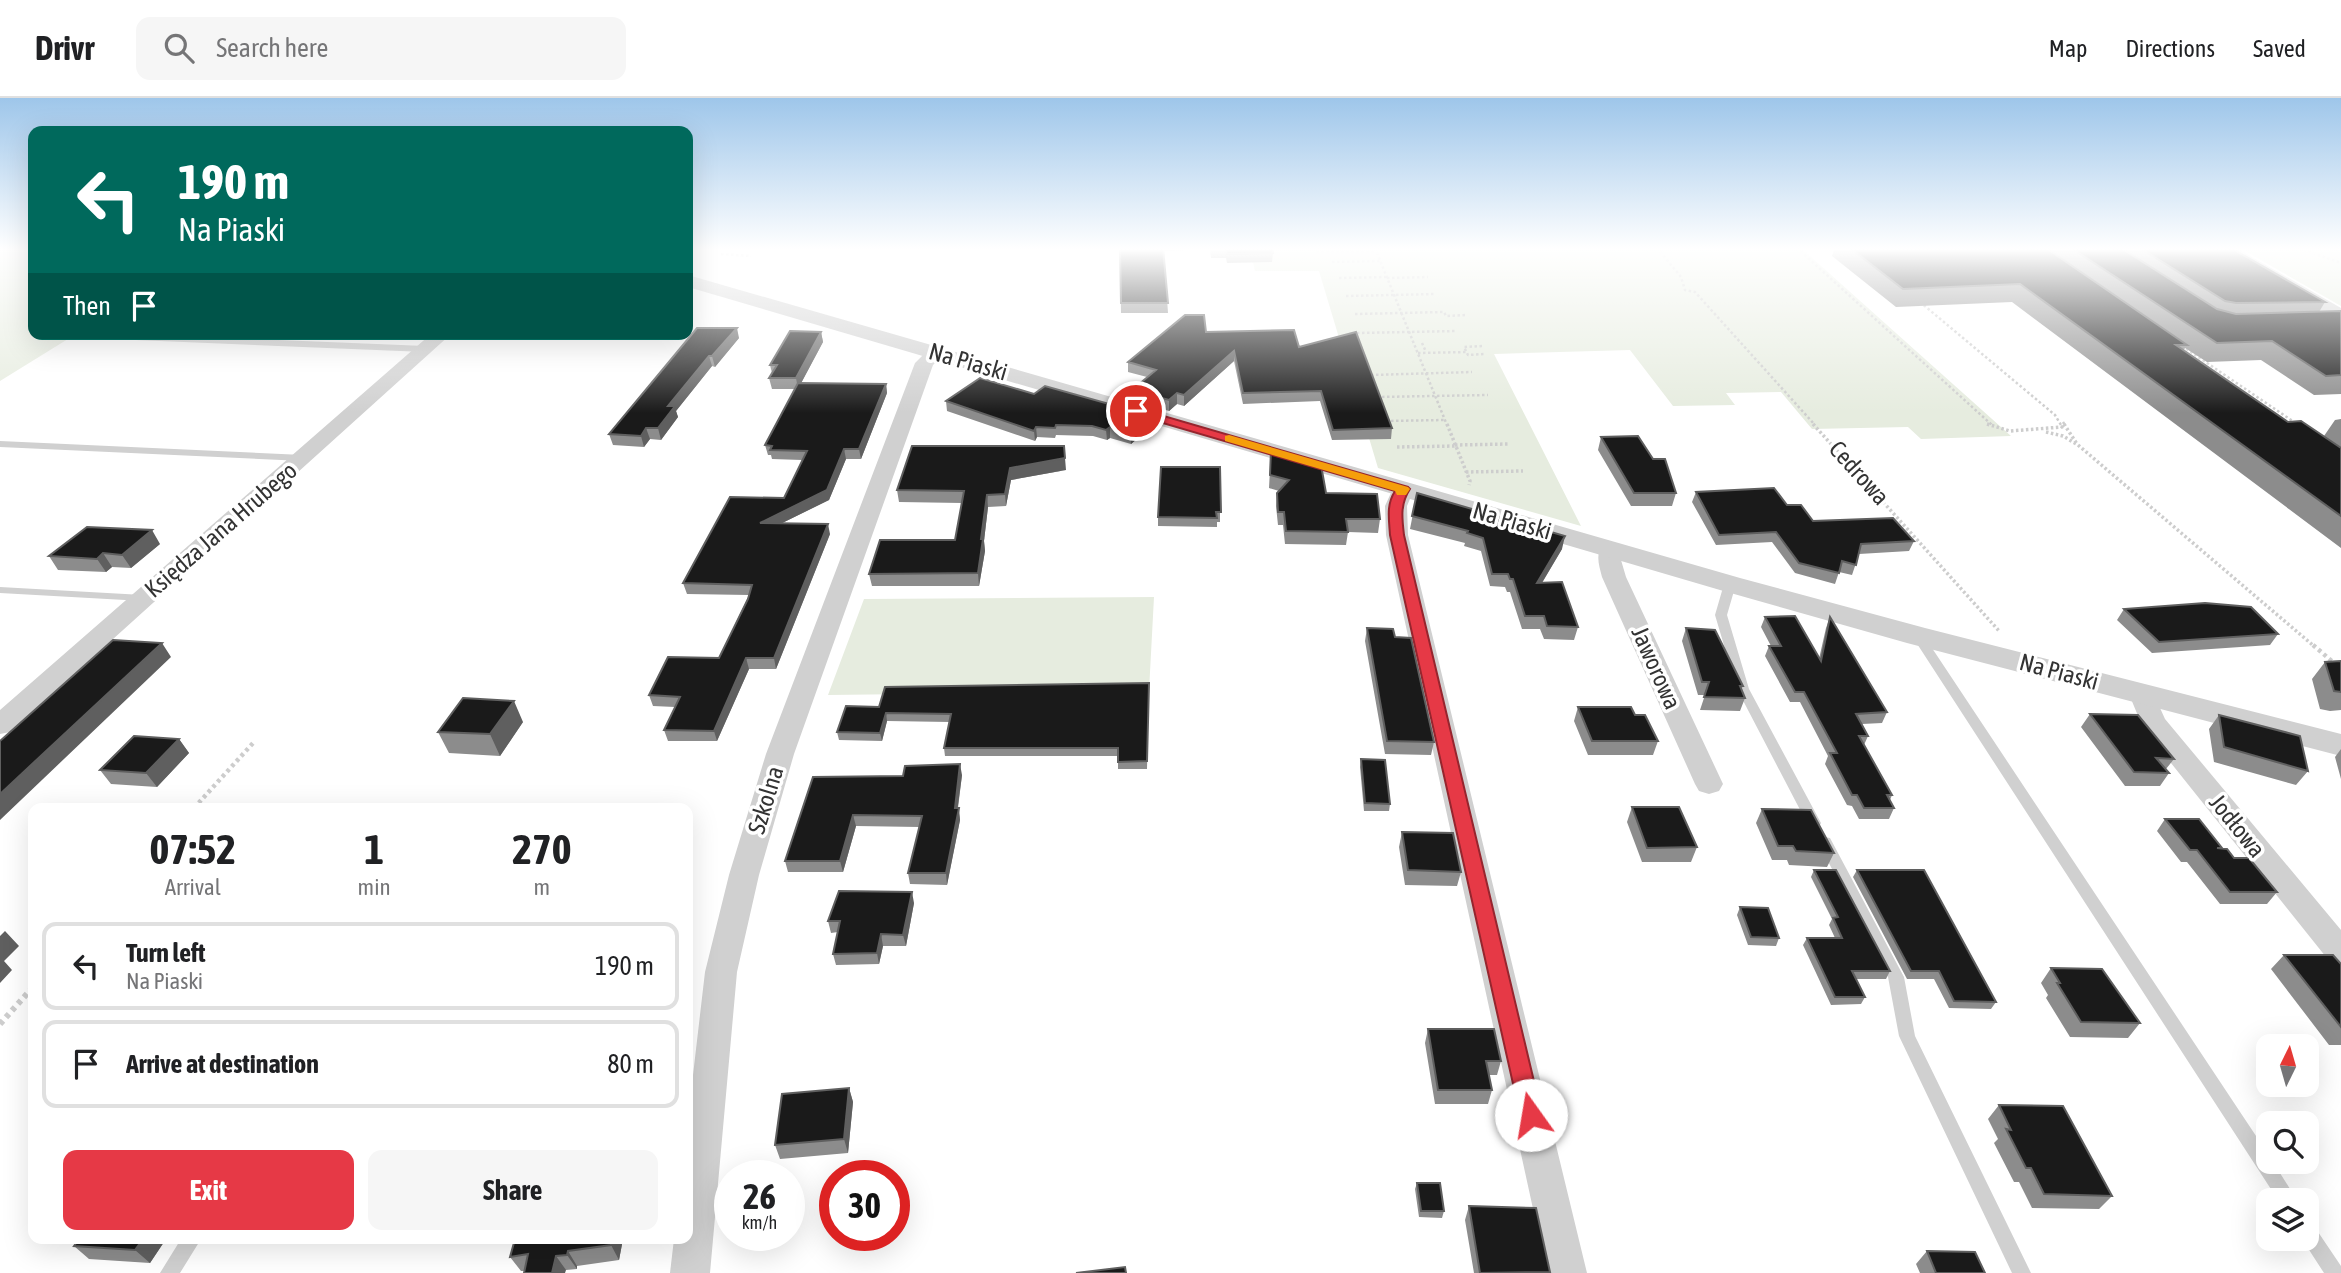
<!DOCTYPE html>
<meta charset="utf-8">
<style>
body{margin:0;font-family:"Asap Condensed",sans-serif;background:#f6f6f6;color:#202124;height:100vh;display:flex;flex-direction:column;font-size:26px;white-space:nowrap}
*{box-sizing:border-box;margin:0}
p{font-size:23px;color:#757577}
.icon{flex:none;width:38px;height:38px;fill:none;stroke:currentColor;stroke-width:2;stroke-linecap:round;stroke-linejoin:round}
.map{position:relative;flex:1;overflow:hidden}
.drawer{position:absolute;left:28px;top:705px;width:665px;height:441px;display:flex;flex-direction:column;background:#fff;border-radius:14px;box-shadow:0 7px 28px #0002}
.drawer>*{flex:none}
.top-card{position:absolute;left:28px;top:28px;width:665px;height:214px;border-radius:14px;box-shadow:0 7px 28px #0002;background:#00695c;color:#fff;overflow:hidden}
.needle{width:46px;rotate:5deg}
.controls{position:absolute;left:2256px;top:936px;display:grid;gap:14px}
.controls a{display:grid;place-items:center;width:63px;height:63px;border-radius:14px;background:#fff;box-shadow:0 7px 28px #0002;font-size:35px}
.speed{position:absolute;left:714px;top:1062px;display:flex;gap:14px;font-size:35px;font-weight:700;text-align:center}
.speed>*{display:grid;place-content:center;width:91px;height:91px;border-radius:50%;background:#fff;box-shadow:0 7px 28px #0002;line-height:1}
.speed small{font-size:18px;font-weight:400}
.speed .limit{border:10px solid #d22;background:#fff;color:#111}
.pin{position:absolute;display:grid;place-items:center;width:60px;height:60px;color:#fff;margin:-30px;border:4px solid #fff;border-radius:50%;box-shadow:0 2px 7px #0007}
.me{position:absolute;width:77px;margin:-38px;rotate:347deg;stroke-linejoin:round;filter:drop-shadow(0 0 5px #0008)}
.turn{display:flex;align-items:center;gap:24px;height:147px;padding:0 35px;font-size:32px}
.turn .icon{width:91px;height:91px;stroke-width:2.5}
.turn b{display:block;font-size:49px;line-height:60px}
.then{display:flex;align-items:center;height:66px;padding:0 35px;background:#0003;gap:14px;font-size:26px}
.eta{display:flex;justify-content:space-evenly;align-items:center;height:119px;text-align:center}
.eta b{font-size:42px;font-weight:700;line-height:49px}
.primary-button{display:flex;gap:14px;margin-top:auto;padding:14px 35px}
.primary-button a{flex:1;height:80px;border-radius:14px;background:#e63946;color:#fff;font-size:28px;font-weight:700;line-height:80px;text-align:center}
.primary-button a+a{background:#f6f6f6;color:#202124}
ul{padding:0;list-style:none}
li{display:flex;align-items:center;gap:21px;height:88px;margin:0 14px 10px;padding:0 21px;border:4px solid #e0e0e0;border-radius:14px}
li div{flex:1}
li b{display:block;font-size:26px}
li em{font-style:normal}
header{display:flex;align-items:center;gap:42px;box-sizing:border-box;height:98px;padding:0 35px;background:#fff;border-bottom:2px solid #e0e0e0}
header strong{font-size:33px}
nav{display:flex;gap:38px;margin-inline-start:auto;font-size:24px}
.search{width:490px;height:63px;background:#f6f6f6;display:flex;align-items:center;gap:18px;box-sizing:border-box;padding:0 24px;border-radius:14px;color:#757577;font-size:26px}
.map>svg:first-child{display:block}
</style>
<header>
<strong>Drivr</strong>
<div class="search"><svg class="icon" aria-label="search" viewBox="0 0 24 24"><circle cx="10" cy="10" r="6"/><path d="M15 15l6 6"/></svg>Search here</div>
<nav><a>Map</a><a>Directions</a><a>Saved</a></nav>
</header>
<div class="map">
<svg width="2341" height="1175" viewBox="0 0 2341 1175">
<rect width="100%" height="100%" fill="#fff"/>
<path fill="#e6ecdf" d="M0 150H33V236H76L0 283Z
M1250 150H1801L2011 338 1921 341 1908 329 1812 331 1781 294 1726 295 1735 307 1673 308 1630 252 1494 256 1581 428 1378 370 1319 173H1255Z
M2240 150H2341V208Z
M1154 499 1149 593 828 597 864 501Z"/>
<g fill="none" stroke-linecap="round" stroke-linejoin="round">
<path stroke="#cdcdcd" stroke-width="2.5" stroke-dasharray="2.5 2.5" stroke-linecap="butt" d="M1314 150 1316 154H1376
M1375 150 1447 327
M1657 150 1681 179 1685 192 1695 194 1815 327
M1797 150 1992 327
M2299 150 2341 165
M721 156 751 158
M1332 164 1380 163
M1339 180 1387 179
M1387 180 1428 179
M1346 198 1436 196
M1920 204 2055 317 2061 327
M1355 216 1444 214 1446 218 1467 217
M1357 235 1457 233
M1422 245 1426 254
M1482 248 1464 249 1468 257 1484 256
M2182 248 2297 326
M1418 255 1467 254
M1371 277 1472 274
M1377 299 1488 297
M1386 323 1445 322
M2063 324 2065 327"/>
<path stroke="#cdcdcd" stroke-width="3.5" stroke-dasharray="2.5 2.5" stroke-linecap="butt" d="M1447 326 1470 383 1469 387
M1813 326 2000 534
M1987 326 2010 333 2062 329 2060 326
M2064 326 2077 346
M2046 334 2063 338 2078 347 2315 549
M1455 347 1509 346
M1397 349 1455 348
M1466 374 1523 373"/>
<path stroke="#cdcdcd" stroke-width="4.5" stroke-dasharray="3.5 3.5" stroke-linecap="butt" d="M2313 547 2341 571
M194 710 254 644"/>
<path stroke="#cdcdcd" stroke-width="6" stroke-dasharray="4.5 4.5" stroke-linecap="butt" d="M0 926 33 889"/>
<path fill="#d0d0d0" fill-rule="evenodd" d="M83 236H130L425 248 429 251 425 254 87 240Z
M0 343 303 357 308 360 303 363 0 349Z
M1730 483 1736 486 1727 517 1749 591 1821 725 1819 729H1809L1737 591 1715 517 1724 486Z
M0 489 143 497 149 500 143 503 0 495Z
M1918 534 1922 535 2268 1056V1064H2273L2297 1102H2278L1912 538Z
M1825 739 1830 740 1904 879 1915 938 2031 1175H2012L1899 938 1888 879 1818 744 1820 740Z
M2306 1122 2312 1125 2341 1168V1175H2324L2302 1141H2306Z
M181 1141H201L180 1175H160Z"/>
<path fill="#d0d0d0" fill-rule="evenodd" d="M431 236H451L10 634 0 636V612Z
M936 249 945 255 933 267 794 656 759 777 737 874 710 1175H670L674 1141H688V1020L705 874 729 777 766 656 915 265 929 251Z
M1403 385 1411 386 1414 391 1407 408 1408 437 1587 1175H1547L1386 437 1385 408 1395 386Z
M1611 444 1619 446 1623 451 1621 462 1626 479 1723 686 1719 693 1709 696 1699 693 1695 686 1602 479C1599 467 1595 457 1603 446Z
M2142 587 2151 590 2165 621 2341 832V868L2330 864 2143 630 2129 596 2133 590Z"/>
<path fill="#d0d0d0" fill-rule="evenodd" d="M2212 150H2236L2341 210V225L2334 223Z
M688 177 1740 480 1925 530 2341 636V658L1907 545 1720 492 688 189Z"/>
</g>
<path fill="#8c8c8c" d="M1120 150H1272L1273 155 1272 164 1227 165 1226 160H1211L1210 151 1164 153 1168 215H1121Z
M1835 150H2231L2325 204 2319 214 2341 213V296L2314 297 2261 262 2207 264 2185 250 2184 252 2288 324 2324 338 2335 322 2341 321V450L2012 204 1896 209 1832 158Z
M697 230 739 240 715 269 712 268 676 313 678 319 661 342 650 341 644 349 613 347 609 336Z
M821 234 823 244 801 285 886 286 887 295 861 361H846L829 402 782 425 830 436 776 571H749L717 643H668L664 632 675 609 653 608 649 597 719 560 749 497 687 496 683 485 784 400 802 362 772 361 771 357H768L765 347 795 291H772L769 280 772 275 770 267Z
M1206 234 1299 249 1392 330 1391 341 1332 342 1320 303 1243 306 1234 263 1184 308 1177 306 1169 313 1132 302V292L1147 279 1128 274V264Z
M1034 296 1152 318V328L1131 346 1110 340 1107 342 1093 338 1056 337 1055 340 1037 339 1035 343 947 313 946 303Z
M1601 339 1676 395 1672 408H1631L1598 352Z
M1271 352 1326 395 1380 421 1378 435 1348 434 1346 447 1285 446 1283 427H1278L1276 408 1277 395 1279 393 1269 390Z
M1220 369V424H1217V429L1158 428V419Z
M1066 372 1011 382 1006 408 988 409 984 443 985 453 979 488H872L869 476 955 442 962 405 899 404 897 392Z
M1696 394 1787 407 1813 423 1914 443 1909 453 1859 456 1852 477 1839 474 1835 486 1795 475 1772 444 1716 447 1692 404Z
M1417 395 1562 451 1542 485 1578 529 1574 542 1544 541 1540 531H1522L1510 494H1507L1505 489 1490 488 1481 453 1464 448 1465 445 1410 431Z
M160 446 131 470 112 469 106 474 58 472 49 458Z
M2124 511 2278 536 2270 547 2152 555 2117 522Z
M1765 519 1819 561 1826 530 1830 519 1887 614 1882 625 1862 626 1868 638 1864 647 1892 697 1890 702 1894 710 1889 721H1859L1852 708 1847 707 1825 666 1828 658 1800 604H1790L1765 558 1769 548H1771L1761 529Z
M1367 530 1395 539 1434 644 1431 657 1385 656 1365 543Z
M1686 530 1743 588 1741 592 1745 600 1740 613 1700 612 1705 597H1698L1682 543Z
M2341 563V612L2330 613 2320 611 2312 581 2325 564Z
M1149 585 1147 671H1118V658H945L944 650 950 624 887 623 882 643 839 642 837 634 879 609Z
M1578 609 1658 643 1653 657H1588L1574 623Z
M2090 616 2174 661 2166 671 2169 675 2160 688H2125L2081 629Z
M2219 617 2308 673 2296 687 2214 664 2209 631Z
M523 624 500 658 449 655 438 634Z
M179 641 189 655 157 689 111 686 100 672Z
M2341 651V681L2335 659Z
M1361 661 1390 706 1389 713H1364L1360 669Z
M962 677 958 710 960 722 947 787 910 786 908 775 919 729 856 728 843 774H788L785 763 813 679Z
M1632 709 1697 749 1691 764H1642L1627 724Z
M1762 711 1834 755 1827 769 1789 767 1787 762H1772L1756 725Z
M2165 721 2222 750 2277 794 2267 806H2220L2187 764H2181L2157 733Z
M1402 734 1461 774 1457 788 1405 787 1399 749Z
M1814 772 1890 873 1886 881H1856L1865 899 1861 906 1831 907 1803 847 1807 840H1835L1829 827 1832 821 1811 779Z
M1857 772 1996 904 1991 911 1949 910 1934 881H1907L1853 779Z
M914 805 906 848H883L879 866 836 867 833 856 838 834 831 835 828 823Z
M1740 809 1779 840 1776 848 1748 847 1737 817Z
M2284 857 2341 866V947H2329L2271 871Z
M2051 870 2140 925 2128 940 2070 939 2046 900 2048 897 2041 885Z
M1428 931 1501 963 1497 977H1489L1492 992 1488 1006H1435L1425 945Z
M849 990 853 1004 848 1055 780 1061 775 1047Z
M1999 1007 2112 1098 2099 1111 2032 1110 2019 1084H2014L1994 1045 1998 1041 1988 1021Z
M1417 1085 1444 1113 1442 1120 1419 1119 1415 1091Z
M1469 1108 1550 1174 1549 1175H1474L1465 1122Z
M166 1141 150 1165 89 1161 74 1148Z
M515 1141H623L619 1162 577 1168V1171L566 1172 521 1173 510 1159Z
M1927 1153 1985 1175H1920L1916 1166Z"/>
<path fill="#5f5f5f" d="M737 230 739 240 715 269 712 258Z
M821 234 823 244 798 291 796 280Z
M1234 253V263L1184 308V297Z
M709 258 712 268 676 313 678 319 661 342 658 330 668 308Z
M886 286 887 295 861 361 859 351Z
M1177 295V306L1169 313V302Z
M1152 318V328L1131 346V336Z
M1036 329 1037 339 1035 343 1034 333Z
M1110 329V340L1107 342 1106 332Z
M646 330 650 341 644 349 641 338Z
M844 351 846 361 829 402 762 435 760 425Z
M1065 360 1066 372 1011 382 1006 408 1005 396 1010 370Z
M987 397 988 409 984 443 985 453 979 488 978 475 981 441Z
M828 426 830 436 776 571 774 560Z
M152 432 160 446 131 470 122 457Z
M1565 438 1562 451 1534 498 1537 485Z
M103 455 112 469 106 474 97 461Z
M162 545 171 559 0 722V696Z
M746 560 749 571 717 643 714 633Z
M514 603 523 624 500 658 490 636Z
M886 615 887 623 882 643 880 635Z
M179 641 189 655 157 689 146 675Z
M960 666 962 677 956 722 955 710Z
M959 710 960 722 947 787 946 775Z
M853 717 856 728 843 774 840 763Z
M912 794 914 805 906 848 903 837Z
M5 833 19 848 4 863 12 872 0 885V838Z
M881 836 883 848 879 866 877 855Z
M849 990 853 1004 848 1055 844 1041Z
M143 1141H166L150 1165 135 1152Z
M612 1141H623L619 1162 611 1147Z
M568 1153 577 1168V1171L567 1157Z
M556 1158 566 1172 565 1175H552Z"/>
<path fill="#1a1a1a" stroke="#5f5f5f" stroke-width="2" d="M1120 150H1163L1168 205H1121Z
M1211 150H1272L1273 155 1227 156 1226 151Z
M1850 150H2046L2187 247H2176L2288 324 2301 323 2341 350V418L2020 186 1903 191Z
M2071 150H2121L2217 211 2236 216 2341 213V277L2326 278 2272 243 2217 245Z
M2140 150H2231L2325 204 2236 205 2225 203Z
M1185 217H1204L1206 234 1294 232 1299 249 1356 234 1392 330 1333 332 1321 293 1243 295 1234 253 1184 297 1177 295 1169 302 1132 292 1156 272 1128 264Z
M697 230H737L712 258H709L668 308H675L658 330H646L641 338 609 336Z
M790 233 821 234 796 280H769L777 267H770Z
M980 280 1034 296 1045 288 1152 318 1131 336 1110 329 1106 332 1092 328 1056 327 1055 330 1036 329 1034 333 946 303Z
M798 285 886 286 859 351H844L827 392 760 425 828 426 774 560H746L714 633 664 632 680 599 649 597 668 559 719 560 748 501 752 487 683 485 730 399 784 400 807 353 770 352 772 348 765 347Z
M1638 338 1653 361H1665L1676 395H1634L1601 339Z
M912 348H1064L1065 360 1010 370 1005 396 987 397 981 441H983L978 475 869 476 880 442H955L964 393 897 392Z
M1271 352 1321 367 1326 395 1377 396 1380 421H1346L1348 434 1286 433 1284 414H1278L1277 395 1289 382 1270 377Z
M1161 369H1220L1221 414H1216L1217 420 1158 419Z
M1774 390 1787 407H1801L1813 423 1893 420 1914 443 1861 446 1856 467 1842 463 1839 475 1799 465 1776 434 1719 437 1696 394Z
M1417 395 1565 438 1537 485 1562 484 1578 529 1547 528 1544 518H1525L1513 481H1510L1508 476H1492L1483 440 1467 435 1468 433 1412 418Z
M87 429 152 432 122 457 103 455 97 461 49 458Z
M2205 505 2251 509 2278 536 2159 544 2124 511Z
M1795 518 1821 563 1830 519 1887 614 1856 616 1868 638H1859L1892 697H1887L1894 710H1864L1857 697H1852L1830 655H1837L1804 594H1795L1769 548H1781L1765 519Z
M1367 530 1393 531 1395 539 1411 540 1434 644 1387 643Z
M1686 530 1715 532 1743 588H1740L1745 600 1704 599 1709 584H1702Z
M113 542 162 545 0 696V643Z
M2341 563V594L2334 593 2325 564Z
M1149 585 1147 663 1118 664V650H944L951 616 886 615 880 635 837 634 846 608 879 609 885 589Z
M463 600 514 603 490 636 438 634Z
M1578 609H1631L1635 617H1645L1658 643H1592Z
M2090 616 2138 617 2174 661 2156 660 2169 675 2134 674Z
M2219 617 2300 638 2308 673 2224 649Z
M134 638 179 641 146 675 100 672Z
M1361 661 1385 662 1390 706 1365 705Z
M960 666 955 710H959L946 775H908L922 718 853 717 840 763H785L813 679 903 678 905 668Z
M1632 709H1679L1697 749 1647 750Z
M1762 711 1811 712 1834 755 1796 753 1793 748H1778Z
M2165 721H2199L2222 750H2217L2227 751 2234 760H2249L2277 794H2230L2197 752H2190Z
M1402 734 1453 735 1461 774 1408 772Z
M1814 772H1836L1890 873H1852L1865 899H1835L1807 840H1842L1833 820 1838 819Z
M1857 772H1924L1996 904 1954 903 1939 873H1911Z
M839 793 912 794 903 837 881 836 877 855 833 856 840 823H828Z
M1740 809 1768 810 1779 840 1751 839Z
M2284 857H2333L2341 866V929Z
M2051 870 2102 871 2140 925 2081 924 2057 885H2060Z
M1428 931H1494L1501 963H1486L1492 992H1438Z
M849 990 844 1041 775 1047 782 996Z
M1999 1007 2063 1008 2112 1098 2044 1096 2031 1070H2026L2006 1031 2011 1032Z
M1417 1085H1440L1444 1113H1421Z
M1469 1108 1536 1110 1550 1174 1480 1175Z
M79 1141H143L135 1152 74 1148Z
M515 1141H612L611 1147 568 1153 567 1157 556 1158 552 1175H524L528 1156 510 1159Z
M1927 1153 1975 1154 1985 1175H1936Z
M1125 1169 1126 1175H1076Z"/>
<linearGradient id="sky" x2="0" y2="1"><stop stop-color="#9ec6ea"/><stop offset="0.48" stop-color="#fff"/><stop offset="1" stop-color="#fff" stop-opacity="0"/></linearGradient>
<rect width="2341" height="315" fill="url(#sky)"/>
<path fill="#e63946" stroke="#96252e" stroke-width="2" d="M1136 310 1408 389 1410 391C1400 406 1402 420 1404 437L1542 1017 1539 1024 1531 1027 1523 1024 1520 1017 1390 437C1389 421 1386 407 1395 393L1132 316V311Z"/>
<path fill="#f59e0b" d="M1229 337 1408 389 1410 391 1406 397H1397L1395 393 1225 343V338Z"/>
<g text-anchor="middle" stroke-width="7" stroke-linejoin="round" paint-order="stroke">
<g font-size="24" fill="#333" stroke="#fff">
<text transform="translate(968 264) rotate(16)" y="8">Na Piaski</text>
<text transform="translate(1859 375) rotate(48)" y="8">Cedrowa</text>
<text transform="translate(1512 423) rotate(16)" y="8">Na Piaski</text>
<text transform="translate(221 432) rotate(-41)" y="8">Księdza Jana Hrubego</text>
<text transform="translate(1656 570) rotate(66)" y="8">Jaworowa</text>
<text transform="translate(2059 574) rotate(15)" y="8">Na Piaski</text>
<text transform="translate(766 702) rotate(-73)" y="8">Szkolna</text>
<text transform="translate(2237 728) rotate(51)" y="8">Jodłowa</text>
</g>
</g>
</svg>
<div class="controls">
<a><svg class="needle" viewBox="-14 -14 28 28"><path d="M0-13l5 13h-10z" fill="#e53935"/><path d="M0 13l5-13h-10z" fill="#757577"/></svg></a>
<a><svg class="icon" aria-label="search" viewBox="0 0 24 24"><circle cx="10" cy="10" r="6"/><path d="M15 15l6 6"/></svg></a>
<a><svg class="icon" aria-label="layers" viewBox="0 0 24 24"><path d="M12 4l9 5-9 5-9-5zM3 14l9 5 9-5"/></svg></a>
</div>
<div class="speed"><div>26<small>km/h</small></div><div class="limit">30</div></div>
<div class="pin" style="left:1136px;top:313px;background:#d93025"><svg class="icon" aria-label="arrive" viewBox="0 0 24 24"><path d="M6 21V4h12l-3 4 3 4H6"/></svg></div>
<svg class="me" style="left:1531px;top:1017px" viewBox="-20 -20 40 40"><circle r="19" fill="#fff"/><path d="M0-13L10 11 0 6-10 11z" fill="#e63946"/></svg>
<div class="top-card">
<div class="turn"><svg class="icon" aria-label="left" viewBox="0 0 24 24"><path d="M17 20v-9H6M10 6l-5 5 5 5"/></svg><div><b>190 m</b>Na Piaski</div></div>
<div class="then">Then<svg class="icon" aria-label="arrive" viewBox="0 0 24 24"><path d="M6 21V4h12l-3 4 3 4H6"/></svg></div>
</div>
<section class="drawer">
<div class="eta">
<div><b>07:52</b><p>Arrival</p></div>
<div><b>1</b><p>min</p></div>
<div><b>270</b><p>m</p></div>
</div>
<ul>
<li><svg class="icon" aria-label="left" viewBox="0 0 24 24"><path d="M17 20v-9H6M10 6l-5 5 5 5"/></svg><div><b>Turn left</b><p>Na Piaski</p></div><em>190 m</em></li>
<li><svg class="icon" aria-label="arrive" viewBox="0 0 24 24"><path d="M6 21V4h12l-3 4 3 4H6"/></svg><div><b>Arrive at destination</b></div><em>80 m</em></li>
</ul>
<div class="primary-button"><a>Exit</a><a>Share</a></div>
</section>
</div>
